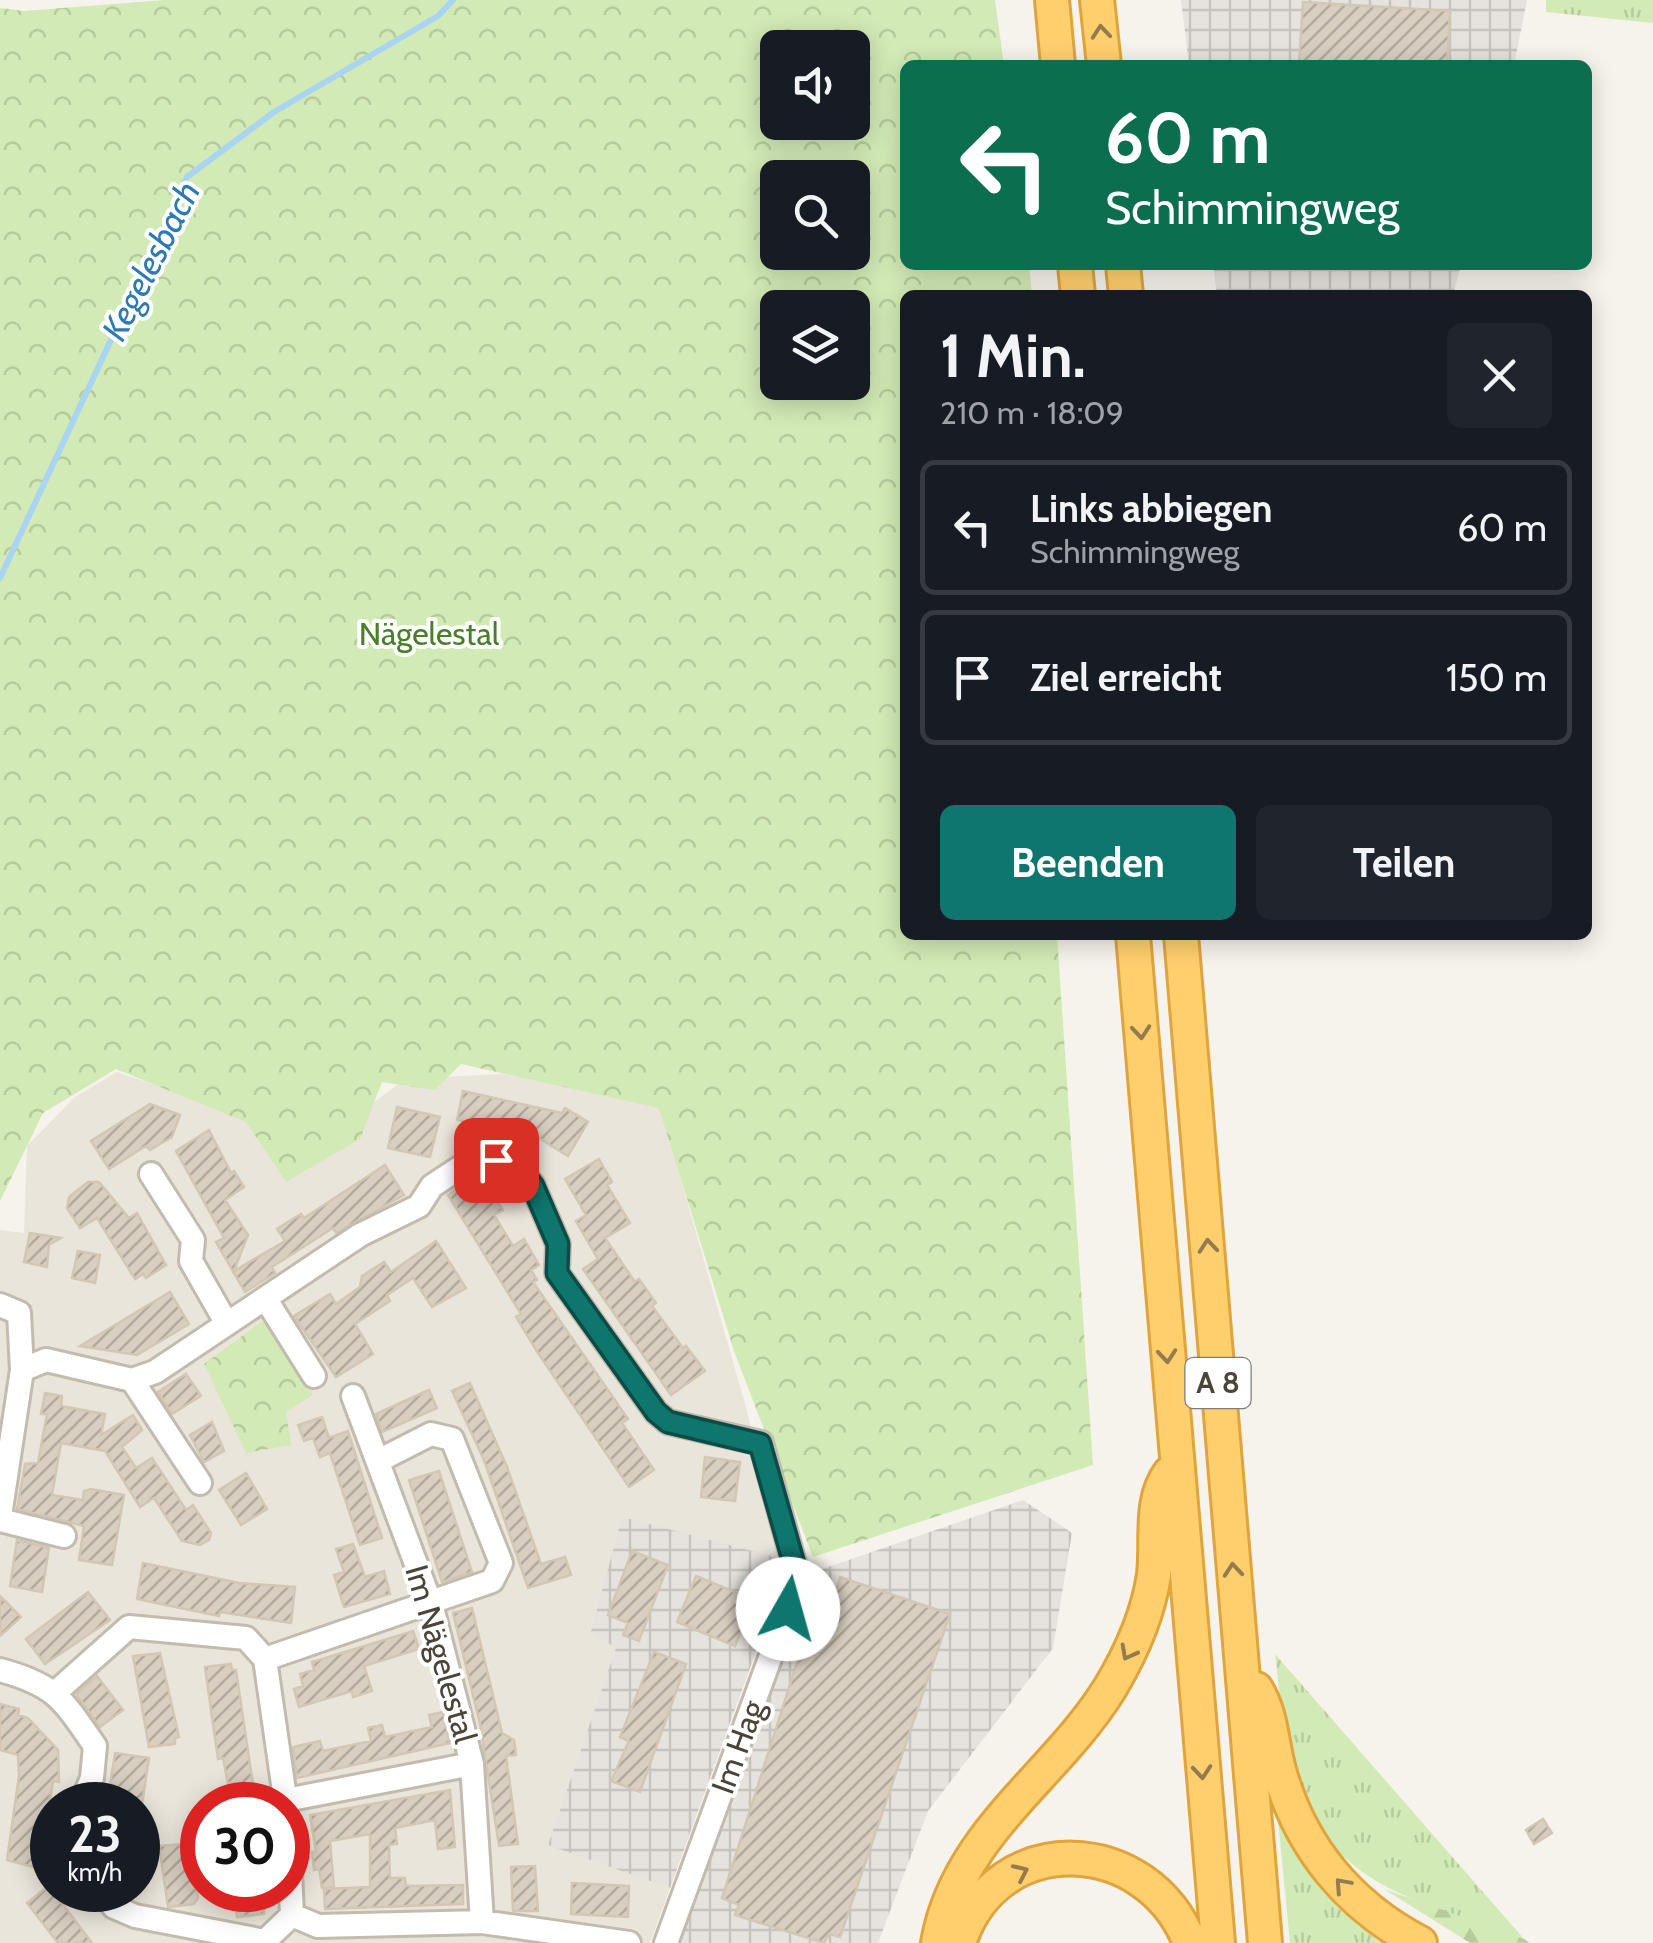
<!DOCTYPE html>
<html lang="de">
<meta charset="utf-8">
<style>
body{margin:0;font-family:Cabin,sans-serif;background:#20242c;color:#f1f3f6;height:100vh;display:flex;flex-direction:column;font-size:38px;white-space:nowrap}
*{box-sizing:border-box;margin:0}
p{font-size:32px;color:#9ea1a6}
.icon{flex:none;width:55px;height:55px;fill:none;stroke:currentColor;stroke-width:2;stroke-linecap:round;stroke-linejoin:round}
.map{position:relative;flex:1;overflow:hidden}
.drawer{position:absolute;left:900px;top:290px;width:692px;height:650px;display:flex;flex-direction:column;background:#171b24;border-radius:15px;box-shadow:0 5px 25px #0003}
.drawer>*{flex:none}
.top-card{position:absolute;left:900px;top:60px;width:692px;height:210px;border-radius:15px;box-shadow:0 5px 25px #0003;background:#0b6e4f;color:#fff;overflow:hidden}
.tools{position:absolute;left:760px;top:30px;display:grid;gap:20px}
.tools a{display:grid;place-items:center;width:110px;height:110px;border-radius:15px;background:#171b24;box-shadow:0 5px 25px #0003;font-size:50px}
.speed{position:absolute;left:30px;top:1782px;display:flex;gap:20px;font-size:50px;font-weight:700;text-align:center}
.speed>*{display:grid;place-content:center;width:130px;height:130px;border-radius:50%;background:#171b24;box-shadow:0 5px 25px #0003;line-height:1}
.speed small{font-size:25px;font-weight:400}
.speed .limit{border:15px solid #d22;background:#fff;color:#111}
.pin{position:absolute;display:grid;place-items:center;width:85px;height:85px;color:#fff;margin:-42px;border-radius:20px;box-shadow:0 5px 15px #0006}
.me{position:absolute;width:110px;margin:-55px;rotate:7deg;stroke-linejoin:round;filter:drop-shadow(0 0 8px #0008)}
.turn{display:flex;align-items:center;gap:35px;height:210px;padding:0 40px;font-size:45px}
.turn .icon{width:130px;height:130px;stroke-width:2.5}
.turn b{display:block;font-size:70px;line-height:85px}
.round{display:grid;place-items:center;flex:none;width:105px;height:105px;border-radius:15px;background:#20242c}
.summary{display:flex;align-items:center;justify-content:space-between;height:170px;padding:0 40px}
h1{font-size:60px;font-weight:800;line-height:75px}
.cta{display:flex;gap:20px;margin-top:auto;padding:20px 40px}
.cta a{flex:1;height:115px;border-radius:15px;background:#0f766e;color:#fff;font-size:40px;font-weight:800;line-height:115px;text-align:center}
.cta a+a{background:#20242c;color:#f1f3f6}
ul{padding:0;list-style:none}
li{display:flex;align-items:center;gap:30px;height:135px;margin:0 20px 15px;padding:0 20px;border:5px solid #363941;border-radius:15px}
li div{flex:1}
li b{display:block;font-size:38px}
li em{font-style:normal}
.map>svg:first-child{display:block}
</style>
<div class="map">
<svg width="1653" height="1943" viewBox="0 0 1653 1943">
<defs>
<pattern id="industrial-grid" width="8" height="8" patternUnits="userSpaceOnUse" patternTransform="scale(2.5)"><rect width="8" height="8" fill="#e6e2dd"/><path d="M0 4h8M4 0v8" fill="none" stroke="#c7c3be"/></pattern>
<pattern id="grass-tufts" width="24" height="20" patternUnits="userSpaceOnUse" patternTransform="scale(2.5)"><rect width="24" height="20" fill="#d2eab5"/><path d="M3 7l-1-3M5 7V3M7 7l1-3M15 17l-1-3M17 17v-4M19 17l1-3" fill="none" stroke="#b6ca9c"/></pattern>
<pattern id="forest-firs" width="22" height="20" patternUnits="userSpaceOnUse" patternTransform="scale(2.5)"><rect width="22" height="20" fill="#d2eab5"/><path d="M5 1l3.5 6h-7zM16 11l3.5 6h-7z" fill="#b6ca9c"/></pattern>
<pattern id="park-crowns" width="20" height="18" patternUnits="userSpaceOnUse" patternTransform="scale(2.5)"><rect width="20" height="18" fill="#d2eab5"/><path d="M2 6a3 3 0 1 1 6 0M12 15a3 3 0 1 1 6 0" fill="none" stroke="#b6ca9c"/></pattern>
<pattern id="building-hatch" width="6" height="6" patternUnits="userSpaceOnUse" patternTransform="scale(2.5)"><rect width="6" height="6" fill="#d8cfc1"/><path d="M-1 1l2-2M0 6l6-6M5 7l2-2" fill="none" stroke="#b1aa9e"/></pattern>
</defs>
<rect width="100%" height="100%" fill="#f6f3ec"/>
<path fill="#eae5da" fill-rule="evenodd" d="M117 1072 250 1117 286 1168 405 1079 502 1074 658 1099 747 1411 783 1559 622 1518 616 1648 549 1844 670 1888 650 1943H0V1230L24 1233 27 1146 75 1097ZM52 1805H138V1890H52ZM202 1805H288V1890H202Z"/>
<path fill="url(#industrial-grid)" d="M1181 0H1527L1514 65H1189Z
M1213 265H1461L1453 295H1217Z
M1023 1500 1072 1533 1053 1648 928 1811 878 1943H674L808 1574Z
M622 1517 783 1559 786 1569 670 1888 548 1845 616 1648 591 1632Z"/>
<path fill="url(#grass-tufts)" d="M1546 0H1653V23L1546 12Z
M1275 1654 1524 1939C1418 1901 1321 1885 1289 1761 1280 1727 1280 1689 1275 1654Z
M1282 1818 1397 1943H1290L1278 1820Z"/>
<path fill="url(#forest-firs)" d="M1384 1889 1524 1939 1530 1943H1470Z"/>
<path fill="url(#park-crowns)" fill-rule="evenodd" d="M165 0H995L1004 65H905V265H1029L1032 295H905V935H1057L1093 1465 813 1557 734 1351 659 1108 461 1064 435 1090 382 1082 360 1139 286 1182 246 1122 116 1069 43 1113 0 1201V8L24 11ZM778 48H852V122H778ZM778 178H852V252H778ZM778 308H852V382H778Z
M264 1320 313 1395 286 1412 291 1445 246 1453 204 1364Z"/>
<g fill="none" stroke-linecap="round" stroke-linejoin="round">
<path stroke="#a9d4f2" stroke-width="6" d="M0 578 187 177 274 112 438 16 453 0"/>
</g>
<path fill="url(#building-hatch)" stroke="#d3c7b4" stroke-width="2.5" d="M1303 2 1450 11 1447 65H1299Z
M463 1091 562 1113 565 1108 588 1122 568 1156 532 1134 457 1120Z
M150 1104 180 1115 172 1137 150 1150 146 1146 109 1169 91 1141Z
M397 1107 440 1117 430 1157 388 1148Z
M209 1130 231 1173 234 1171 244 1187 225 1200 248 1235 234 1271 285 1241 277 1229 301 1214 304 1218 385 1165 404 1195 336 1233 333 1228 272 1267 275 1273 245 1292 216 1242 224 1238 176 1151Z
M599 1159 612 1182 607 1185 630 1223 605 1238 635 1282 639 1279 656 1303 652 1306 683 1348 686 1346 705 1371 671 1395 583 1269 598 1259 576 1221 586 1215 565 1179Z
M470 1180 477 1191 486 1185 503 1210 494 1215 513 1246 524 1239 539 1265 531 1270 537 1280 533 1282 628 1419 622 1423 654 1470 629 1487 538 1353 516 1317 521 1314 448 1195Z
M88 1182H99L129 1218 137 1213 166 1265 146 1278 143 1274 135 1279 97 1218 80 1228 67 1208 69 1197Z
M30 1233 61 1238 49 1245 47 1267 24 1262Z
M436 1241 466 1288 432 1307 413 1278 387 1295 390 1301 355 1324 373 1354 336 1377 294 1316 330 1294 336 1304 360 1287 362 1276 384 1262 391 1272Z
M78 1251 100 1255 95 1283 72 1278Z
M170 1292 189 1324 137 1355 80 1346Z
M186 1374 201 1396 172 1414 158 1392Z
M470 1383 507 1467 541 1564 565 1557 571 1575 528 1588 484 1460 452 1391Z
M429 1390 437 1408 382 1432 376 1414Z
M45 1393 62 1396 61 1406 105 1414 101 1435 133 1415 142 1430 122 1447 136 1468 152 1458 186 1510 193 1505 211 1533 209 1540 200 1545 182 1541 154 1498 140 1507 105 1451 61 1443 52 1495 83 1500 84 1491 91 1489 124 1495 112 1565 79 1560 84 1526 17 1509 25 1464 38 1463 47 1414H41Z
M322 1417 329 1438 348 1431 382 1538 360 1545 330 1453 320 1457 313 1438 304 1441 298 1425Z
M212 1422 224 1451 204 1462 190 1435Z
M705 1457 740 1462 735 1501 701 1497Z
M439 1471 472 1572 442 1582 409 1480Z
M246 1473 267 1509 241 1525 219 1490Z
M17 1540 49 1548 42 1592 10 1586Z
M353 1544 365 1577 384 1571 390 1594 344 1607 334 1575 344 1572 336 1549Z
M632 1551 668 1565 639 1641 623 1635 628 1623 608 1615Z
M143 1563 239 1583 295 1587 291 1623 220 1612 219 1616 137 1599Z
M696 1576 754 1600 735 1646 677 1622Z
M840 1577 950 1614 840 1937 829 1934 824 1943 735 1915 739 1905 722 1898 821 1587 836 1591Z
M88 1592 110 1620 45 1664 26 1639Z
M0 1596 21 1617 0 1636Z
M472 1608 502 1733 514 1740 516 1755 506 1756 518 1844 499 1846 480 1724 453 1613Z
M413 1631 419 1649 364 1666 372 1691 353 1697 352 1691 299 1707 294 1689 303 1686 300 1674 314 1670 312 1662Z
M654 1652 686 1664 640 1792 611 1781 629 1741 620 1737Z
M160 1653 179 1737 175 1738V1744L149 1747 133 1656Z
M231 1664 232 1670H236L256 1805H232L223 1758 218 1759 205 1667Z
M97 1676 123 1710 100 1727 76 1694Z
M0 1704 19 1709 18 1715 28 1718 58 1750 59 1782 53 1781 46 1828 52 1829 41 1869 7 1860 19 1776 18 1755 0 1750Z
M443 1712 450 1743 297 1778 293 1747 320 1741 323 1751 371 1741 368 1728 382 1725 385 1737 432 1727 429 1715Z
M115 1753 149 1758 142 1805H107Z
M450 1790 455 1847 438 1849 435 1820 395 1828 397 1844 389 1845 390 1878H405L406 1886 463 1885V1904L325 1909 324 1889 370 1887V1834L330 1841 334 1887 322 1888 319 1869 314 1870 312 1852H316L310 1815Z
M1543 1819 1552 1833 1534 1844 1526 1830Z
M185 1844 186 1850H190L198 1898 194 1904 168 1907 159 1846Z
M535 1866 538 1911H513L511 1867Z
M572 1883 629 1886 628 1917 571 1914Z
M51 1884 52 1890 92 1943H58L27 1903Z
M234 1890H265L264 1914 237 1917Z"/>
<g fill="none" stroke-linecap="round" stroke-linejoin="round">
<defs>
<path id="minor" d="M151 1174 193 1240 191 1261 227 1324
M267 1301 314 1376
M0 1305 19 1313 22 1370
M132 1380 200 1483
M353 1396 431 1604 472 1764 482 1922
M0 1516 22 1370 46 1360 132 1380 155 1372 360 1235 419 1206 432 1186 470 1161 497 1160 521 1170 533 1186 558 1244 557 1273 656 1412 668 1422 761 1443 798 1578 788 1609 666 1943
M0 1520 64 1536
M265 1659 492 1581 501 1563 452 1439 431 1434 378 1461
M0 1670C56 1685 63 1700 95 1746L92 1778 81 1805
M57 1691 129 1627 246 1638 265 1659 286 1805
M286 1800 472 1764
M288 1828 292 1915
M100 1890 114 1907 135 1916 265 1941 292 1915 318 1926 482 1922 629 1943"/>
<path id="highway" d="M1052 0 1058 65
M1097 0 1104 65
M1075 265 1078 295
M1123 265 1126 295
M1133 935 1218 1943
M1181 935 1265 1943
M1256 1689C1272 1715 1271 1741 1279 1770 1300 1847 1349 1906 1420 1943
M938 1943C957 1833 1055 1777 1110 1688 1131 1653 1148 1615 1154 1575 1158 1540 1149 1501 1170 1473
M959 1943C996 1827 1148 1834 1190 1943"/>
</defs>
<use href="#minor" stroke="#c2bbae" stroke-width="28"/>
<use href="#highway" stroke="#e0a43c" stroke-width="38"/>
<use href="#minor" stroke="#fff" stroke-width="22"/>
<use href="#highway" stroke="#ffcf6e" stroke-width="32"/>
</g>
<defs><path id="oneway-chevron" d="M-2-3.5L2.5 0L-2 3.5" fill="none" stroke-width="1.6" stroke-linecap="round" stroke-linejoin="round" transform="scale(2.5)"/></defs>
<g stroke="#937c4e">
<use href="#oneway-chevron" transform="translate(1101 32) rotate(-95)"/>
<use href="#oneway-chevron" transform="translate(1141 1032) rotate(85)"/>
<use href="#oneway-chevron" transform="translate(1208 1246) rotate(-95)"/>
<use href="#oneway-chevron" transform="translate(1167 1356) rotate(85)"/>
<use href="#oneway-chevron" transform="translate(1233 1570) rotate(-95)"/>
<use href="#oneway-chevron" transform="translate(1128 1653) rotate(118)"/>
<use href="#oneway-chevron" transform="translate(1202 1772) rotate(85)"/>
<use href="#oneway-chevron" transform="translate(1021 1872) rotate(-25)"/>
<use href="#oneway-chevron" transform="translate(1342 1885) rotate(-132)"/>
</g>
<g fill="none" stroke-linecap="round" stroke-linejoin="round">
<defs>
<path id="route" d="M496 1160 521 1170 533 1186 558 1244 557 1273 656 1412 668 1422 760 1444 798 1578 788 1609"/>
</defs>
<use href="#route" stroke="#0a4d48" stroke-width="25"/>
<use href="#route" stroke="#0f766e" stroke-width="18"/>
</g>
<g text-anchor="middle" stroke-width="8" stroke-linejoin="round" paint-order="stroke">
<rect fill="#fff" stroke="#817c74" stroke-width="2.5" x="1185.5" y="1358" width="65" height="50" rx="8"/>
<g font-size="30" font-weight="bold" fill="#4b4439">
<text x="1218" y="1393">A 8</text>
</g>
<g font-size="32" fill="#4a7f2a" stroke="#fff">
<text x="429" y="645">Nägelestal</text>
</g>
<g font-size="32" fill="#4b4439" stroke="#fff">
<text transform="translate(441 1654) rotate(74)" y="11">Im Nägelestal</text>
<text transform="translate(738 1747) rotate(-70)" y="11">Im Hag</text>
</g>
<g font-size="35" font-style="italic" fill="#2e7ab2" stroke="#fff">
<text transform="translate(151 261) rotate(-63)" y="12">Kegelesbach</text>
</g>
</g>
</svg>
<div class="tools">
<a><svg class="icon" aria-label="sound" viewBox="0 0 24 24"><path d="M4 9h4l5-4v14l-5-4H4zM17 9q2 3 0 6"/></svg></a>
<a><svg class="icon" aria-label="search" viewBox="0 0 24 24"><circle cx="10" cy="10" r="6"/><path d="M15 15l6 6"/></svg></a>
<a><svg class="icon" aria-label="layers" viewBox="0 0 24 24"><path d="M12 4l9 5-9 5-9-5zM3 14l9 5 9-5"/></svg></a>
</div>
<div class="speed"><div>23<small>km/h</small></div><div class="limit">30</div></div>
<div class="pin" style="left:496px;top:1160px;background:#d93025"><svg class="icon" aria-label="arrive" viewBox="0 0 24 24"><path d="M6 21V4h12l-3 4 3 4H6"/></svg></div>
<svg class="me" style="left:788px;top:1609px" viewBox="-20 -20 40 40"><circle r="19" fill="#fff"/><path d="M0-13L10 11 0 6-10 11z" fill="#0f766e"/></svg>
<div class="top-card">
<div class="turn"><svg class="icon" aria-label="left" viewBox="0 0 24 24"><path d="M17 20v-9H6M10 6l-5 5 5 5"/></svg><div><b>60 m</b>Schimmingweg</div></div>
</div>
<section class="drawer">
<div class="summary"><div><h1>1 Min.</h1><p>210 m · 18:09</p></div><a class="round"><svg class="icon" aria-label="close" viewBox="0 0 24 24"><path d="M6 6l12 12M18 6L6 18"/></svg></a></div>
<ul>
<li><svg class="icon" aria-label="left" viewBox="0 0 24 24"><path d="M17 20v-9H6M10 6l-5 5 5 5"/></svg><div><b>Links abbiegen</b><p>Schimmingweg</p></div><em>60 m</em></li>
<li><svg class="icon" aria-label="arrive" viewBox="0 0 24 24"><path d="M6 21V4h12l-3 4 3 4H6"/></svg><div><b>Ziel erreicht</b></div><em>150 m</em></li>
</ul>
<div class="cta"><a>Beenden</a><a>Teilen</a></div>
</section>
</div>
